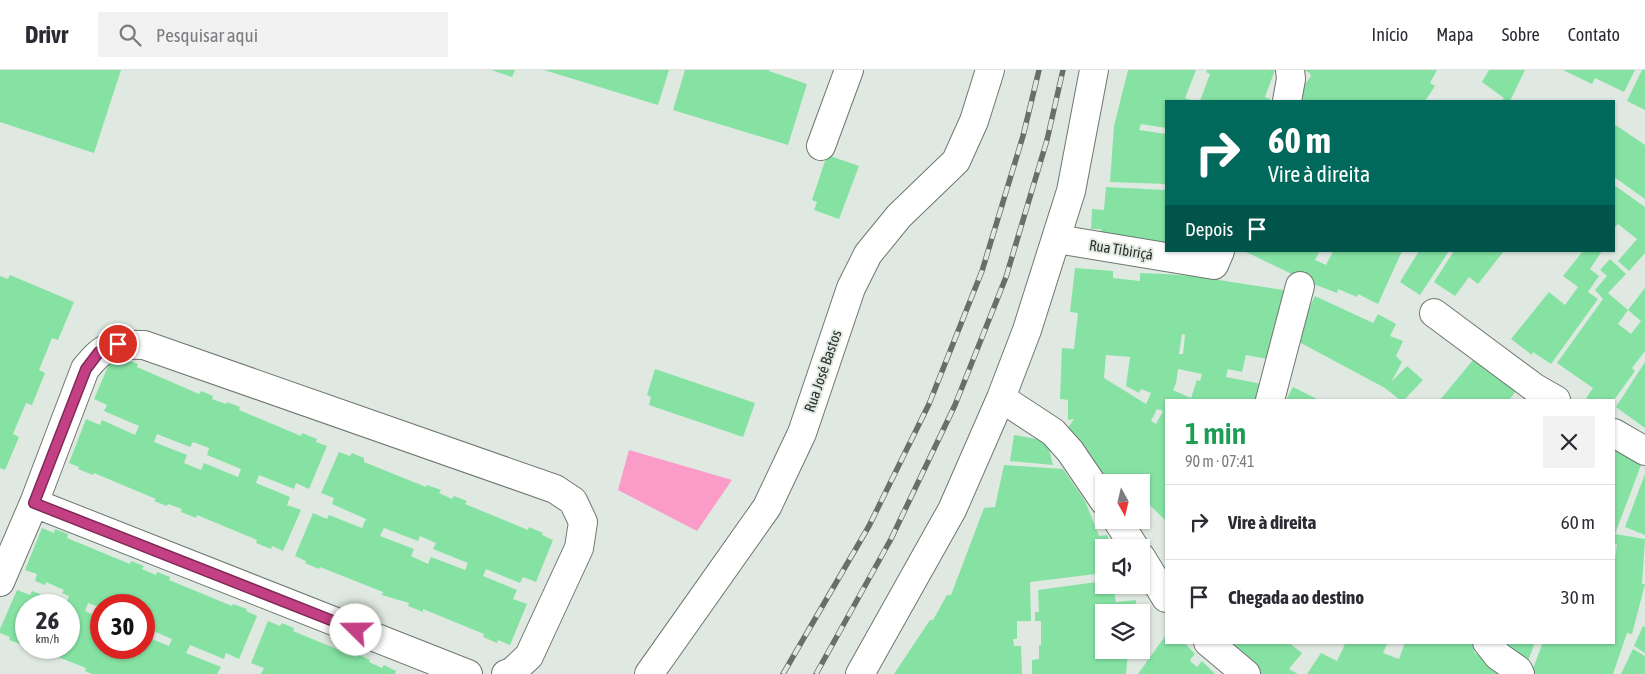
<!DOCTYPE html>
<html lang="pt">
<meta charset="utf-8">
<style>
body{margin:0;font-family:"Asap Condensed",sans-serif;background:#f2f2f3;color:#2b2b33;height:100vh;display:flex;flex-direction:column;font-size:19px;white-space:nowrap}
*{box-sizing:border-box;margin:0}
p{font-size:16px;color:#7c7c81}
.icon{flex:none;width:28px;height:28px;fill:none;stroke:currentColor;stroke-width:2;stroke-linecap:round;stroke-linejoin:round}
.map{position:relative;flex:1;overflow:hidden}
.panel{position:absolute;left:1165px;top:329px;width:450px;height:245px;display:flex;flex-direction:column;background:#fff;border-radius:0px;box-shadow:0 1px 4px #0004}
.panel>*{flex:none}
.top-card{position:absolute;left:1165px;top:30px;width:450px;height:152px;border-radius:0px;box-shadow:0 1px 4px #0004;background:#00695c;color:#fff;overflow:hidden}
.needle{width:32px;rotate:172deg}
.controls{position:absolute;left:1095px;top:404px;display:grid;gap:10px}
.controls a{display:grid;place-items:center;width:55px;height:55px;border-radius:0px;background:#fff;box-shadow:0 1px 4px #0004;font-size:25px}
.speed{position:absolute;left:15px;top:524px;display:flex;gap:10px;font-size:25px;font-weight:700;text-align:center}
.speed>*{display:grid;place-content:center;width:65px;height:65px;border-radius:50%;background:#fff;box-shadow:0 1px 4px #0004;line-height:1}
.speed small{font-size:12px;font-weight:400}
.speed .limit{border:8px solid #d22;background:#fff;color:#111}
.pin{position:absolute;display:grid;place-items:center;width:42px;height:42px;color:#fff;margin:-21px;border:2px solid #fff;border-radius:50%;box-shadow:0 1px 5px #0007}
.me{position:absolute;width:55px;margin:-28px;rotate:292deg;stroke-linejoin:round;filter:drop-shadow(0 0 4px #0008)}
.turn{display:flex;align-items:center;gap:18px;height:105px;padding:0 20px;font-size:22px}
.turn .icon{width:65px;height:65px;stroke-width:2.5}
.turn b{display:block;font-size:35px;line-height:42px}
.then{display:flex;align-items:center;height:48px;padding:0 20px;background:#0003;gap:10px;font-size:19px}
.round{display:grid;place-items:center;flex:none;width:52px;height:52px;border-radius:0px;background:#f2f2f3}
.head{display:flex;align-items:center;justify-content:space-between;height:85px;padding:0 20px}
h1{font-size:30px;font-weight:600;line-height:38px;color:#1e9e55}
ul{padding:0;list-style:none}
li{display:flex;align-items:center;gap:15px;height:75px;padding:0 20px;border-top:1px solid #e1e1e2}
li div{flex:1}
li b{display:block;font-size:19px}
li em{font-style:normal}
header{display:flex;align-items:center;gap:30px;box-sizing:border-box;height:70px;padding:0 25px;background:#fff;border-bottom:1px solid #e1e1e2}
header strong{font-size:24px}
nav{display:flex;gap:28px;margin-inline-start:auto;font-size:18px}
.search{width:350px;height:45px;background:#f2f2f3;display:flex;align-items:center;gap:12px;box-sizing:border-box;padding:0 18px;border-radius:0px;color:#7c7c81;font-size:19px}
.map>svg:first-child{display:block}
</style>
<header>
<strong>Drivr</strong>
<div class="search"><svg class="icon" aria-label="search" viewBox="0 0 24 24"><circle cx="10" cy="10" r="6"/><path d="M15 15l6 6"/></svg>Pesquisar aqui</div>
<nav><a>Início</a><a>Mapa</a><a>Sobre</a><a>Contato</a></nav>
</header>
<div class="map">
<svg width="1645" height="604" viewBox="0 0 1645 604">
<rect width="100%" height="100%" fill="#dfe9e1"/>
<path fill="#fb9bc7" d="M629 380 732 410 697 461 618 420Z"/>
<path fill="#85e2a3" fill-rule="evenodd" d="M0 0H121L94 83 0 52Z
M491 0H515L512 7Z
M544 0H669L658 35Z
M685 0H769V1L807 14 788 75 673 40Z
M1128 0H1196L1185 28 1194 31H1166V58L1141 54 1139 60 1166 64V114L1110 112 1114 56Z
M1207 0H1275L1265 27 1270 29 1269 31H1200L1210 4 1206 2Z
M1304 0H1437L1430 13 1435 16 1425 31H1301L1303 27 1298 24 1311 6 1310 3Z
M1489 0H1525L1510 31H1501L1504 28 1482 12Z
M1563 0H1635L1624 22 1595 8 1592 14Z
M1642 0H1645V40L1627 31Z
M1614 54 1645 75V129L1614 107Z
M827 85 859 96 839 149 814 140 817 132 812 130Z
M1614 115 1645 137V183L1629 201 1618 191 1637 169 1618 154 1614 158Z
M1106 117 1166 120V176H1100L1101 159H1091L1092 139 1104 140Z
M1244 181H1320L1315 190 1326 195 1333 181H1402L1378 234 1358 224 1357 227 1338 219 1337 223 1308 212Z
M1419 181H1449L1420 225 1400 212Z
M1454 181H1504L1478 214 1469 207 1455 226 1434 212Z
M1583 181H1602L1590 199 1599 206 1588 222 1598 229 1551 294 1533 282 1532 285 1511 269 1549 222 1565 235 1578 217 1563 206Z
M1610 189 1626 204 1608 223 1628 240 1645 218V281L1632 298 1635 301 1614 330H1589L1586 328 1593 318 1557 293 1603 229 1595 220 1607 206 1600 200ZM1628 240 1641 251 1631 264 1618 254Z
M1075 198 1113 201V208L1140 211V203L1165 204 1193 206 1290 221 1267 289 1246 285 1242 302 1228 299 1226 307 1267 315 1263 330H1166V451L1141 426V412H1110L1091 397 1066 361 1074 349 1068 350V330L1060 329 1062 278 1074 279 1078 243 1070 242ZM1182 264 1185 265 1183 284H1179ZM1106 285 1130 287 1126 316 1139 323 1141 319 1151 323 1146 334 1104 308ZM1178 299 1202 304 1200 311 1197 310 1191 328 1173 320 1176 313ZM1157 339 1163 341 1156 354 1151 351Z
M10 205 74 232 58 270 52 268 39 300 45 303 32 335 26 333 13 364 19 367 5 400 0 398V206L8 209Z
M1315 226 1373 253 1378 244 1396 254 1390 266 1403 271 1396 286 1402 292 1391 312 1407 296 1423 310 1404 330H1400L1385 318 1299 272 1302 268 1295 265Z
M1477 285 1518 318 1509 330H1440Z
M112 287 124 293 125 289 138 294 137 297 199 324 201 321 213 326 212 329 226 334 227 332 240 337 239 340 301 366 302 363 317 369 316 372 327 376 309 419 296 413 294 419 259 405 256 413 290 427 287 435 301 440 283 481 272 476 271 479 256 473 257 470 197 445 196 448 181 442 182 439 168 434 167 436 154 431 156 429 94 403 93 405 78 399 79 397 69 393 86 349 100 355 102 350 135 365 139 356 104 341 107 335 94 329ZM157 364 190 377 193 372 209 378 207 385 241 399 238 407 204 393 201 400 184 393 187 385 154 372Z
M1645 292V358L1616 337Z
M655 299 755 333 743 367 649 335 651 327 647 325Z
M1293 317 1319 330H1286Z
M1014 365 1047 371 1053 395 1010 391Z
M1614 371 1644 387 1615 464 1645 469 1642 514H1645L1632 564 1627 563 1613 604H1531L1543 572H1614V498L1617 474 1614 473Z
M339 382 350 386 352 383 364 388V392L426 417 427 415 441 420 439 423 452 429 454 426 467 431 465 434 528 460 529 457 543 463 542 465 553 470 536 512 523 507 520 513 486 499 483 506 517 520 513 529 527 534 510 575 498 570 497 573 483 567 484 564 423 539V542L408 536 409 533 382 525 383 522 320 497 319 499 305 493 306 491 295 486 313 443 327 449 329 445 362 458 366 449 332 434 334 428 321 423ZM384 458 418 471 420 466 436 473 433 479 468 493 465 500 431 487 428 494 411 486 414 479 380 466Z
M1004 395 1063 399 1085 431 1099 466 1107 465 1112 478H1104V503L1030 512 1031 551H1017V569H1013L1014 576H1021L1022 604H894L930 550H933L947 525H951L984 438 995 437Z
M1645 404V465L1625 457Z
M42 458 54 463 55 459 68 464 67 468 130 494 131 491 144 496 142 499 156 505 157 502 170 507 169 510 232 536 233 534 247 539 246 541 257 546 239 589 226 583 224 589 190 575 186 583 221 597 217 604H92L85 601 86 598 35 578H69V535H26V574L24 573 23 575 9 570 10 567 0 563V559L17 520 30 525 32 521 66 534 69 526 62 523 64 520 46 512 45 515 35 511 37 504 25 500ZM88 533 101 538V535H144V557L172 569 169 576 144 566V578H101V548L85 541Z
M1104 511V515H1113L1116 532 1136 530V542H1104V580H1128L1126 604H1032V590L1039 589V575H1041V551H1035V542H1039L1038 520Z
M268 551 280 556 282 553 294 558 293 561 356 587 357 584 370 590 369 592 382 598 384 595 396 601 395 604H261L264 598 251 593Z
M1643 556 1645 557V583L1634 576Z
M1166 565V572H1184L1195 584 1190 590 1191 592 1197 597 1202 591 1215 604H1138Z
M1218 572H1288L1302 583 1289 599 1298 604H1258Z
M1346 572H1388L1383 583 1399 589 1405 572H1479L1474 582 1506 604H1307L1321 583 1337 591Z
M1503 572H1535L1528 591 1499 583Z
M1633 579 1645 586V604H1621Z"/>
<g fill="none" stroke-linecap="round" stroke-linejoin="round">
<defs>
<path id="minor" d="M1287 31 1291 9 1290 0
M821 76 849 0
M1057 169 1214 195 1220 181
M1434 243 1535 318 1556 330
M1001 328 1053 362 1070 381 1104 431
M1270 330 1300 216
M1614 363 1645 381
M34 433 468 604
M1117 450 1135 478
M1141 487 1166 528
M0 512 34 433 85 299C106 273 112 274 144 275L555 419 573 431 583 452 579 478 529 586 512 602 506 604
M1208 572 1246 604
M1487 572 1498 586 1518 600 1520 604
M649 604 767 437 802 363 851 218 868 184 899 146 956 91 974 51 990 0
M860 604 952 440 1001 328 1027 260 1071 121 1094 0"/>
</defs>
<use href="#minor" stroke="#6e7771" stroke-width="30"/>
<use href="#minor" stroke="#fff" stroke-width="28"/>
<defs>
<path id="rail" d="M783 604 869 456 929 334 982 201 1023 66 1039 0
M816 604 891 469 955 335 1006 207 1047 70 1063 0"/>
</defs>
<use href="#rail" stroke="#686e6a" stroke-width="5.5"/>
<use href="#rail" stroke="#dfe9e1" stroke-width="4" stroke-dasharray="11" stroke-linecap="butt"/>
</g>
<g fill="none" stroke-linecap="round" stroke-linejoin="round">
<defs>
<path id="route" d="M118 274 99 282 86 299 34 433 356 560"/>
</defs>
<use href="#route" stroke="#7f2a56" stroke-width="12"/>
<use href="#route" stroke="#c44085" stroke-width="9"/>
</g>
<g text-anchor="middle" stroke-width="4" stroke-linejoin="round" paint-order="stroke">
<g font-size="15" fill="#2e322f" stroke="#dfe9e1">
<text transform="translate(1121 180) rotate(9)" y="5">Rua Tibiriçá</text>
<text transform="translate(823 301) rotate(-71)" y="5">Rua José Bastos</text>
</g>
</g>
</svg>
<div class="controls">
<a><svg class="needle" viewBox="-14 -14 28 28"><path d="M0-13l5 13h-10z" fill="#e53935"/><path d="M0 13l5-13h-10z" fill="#7c7c81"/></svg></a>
<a><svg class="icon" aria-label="sound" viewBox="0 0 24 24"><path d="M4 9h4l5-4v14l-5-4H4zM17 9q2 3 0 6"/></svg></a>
<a><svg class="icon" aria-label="layers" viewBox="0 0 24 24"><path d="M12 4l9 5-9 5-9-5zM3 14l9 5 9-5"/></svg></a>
</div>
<div class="speed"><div>26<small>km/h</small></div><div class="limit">30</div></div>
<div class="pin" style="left:118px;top:274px;background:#d93025"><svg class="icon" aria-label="arrive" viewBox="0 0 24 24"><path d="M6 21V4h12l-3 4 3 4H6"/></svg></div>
<svg class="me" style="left:356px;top:560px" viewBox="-20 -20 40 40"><circle r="19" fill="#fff"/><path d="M0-13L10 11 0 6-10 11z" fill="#c44085"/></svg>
<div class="top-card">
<div class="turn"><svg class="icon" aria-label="right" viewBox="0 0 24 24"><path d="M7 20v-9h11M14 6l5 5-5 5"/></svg><div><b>60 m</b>Vire à direita</div></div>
<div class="then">Depois<svg class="icon" aria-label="arrive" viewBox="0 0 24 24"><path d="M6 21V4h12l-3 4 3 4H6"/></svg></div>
</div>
<section class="panel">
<div class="head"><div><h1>1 min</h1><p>90 m · 07:41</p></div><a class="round"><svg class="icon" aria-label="close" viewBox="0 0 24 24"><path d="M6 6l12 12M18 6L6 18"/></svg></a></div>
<ul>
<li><svg class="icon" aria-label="right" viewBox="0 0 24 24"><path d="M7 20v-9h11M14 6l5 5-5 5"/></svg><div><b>Vire à direita</b></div><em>60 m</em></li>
<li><svg class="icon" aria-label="arrive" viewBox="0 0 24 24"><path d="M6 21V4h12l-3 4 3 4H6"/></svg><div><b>Chegada ao destino</b></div><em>30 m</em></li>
</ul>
</section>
</div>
